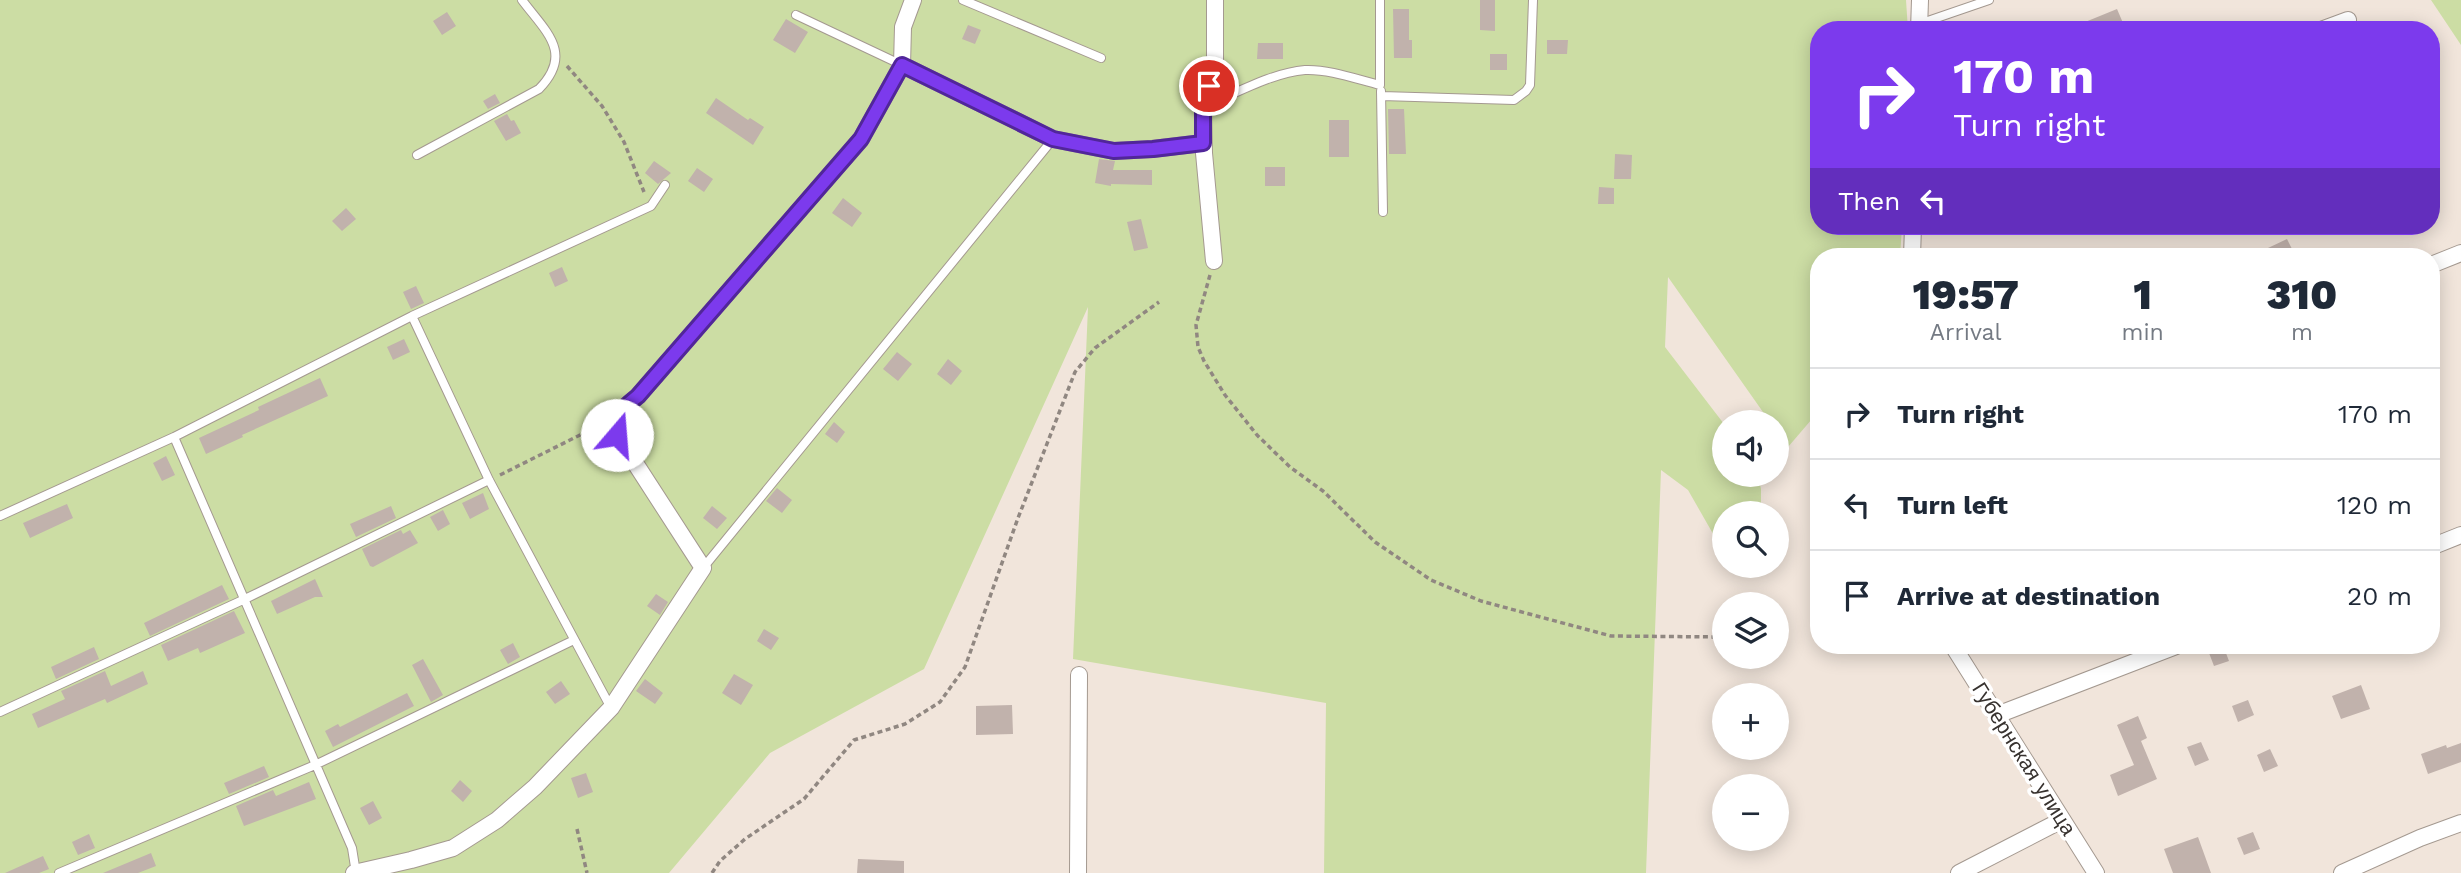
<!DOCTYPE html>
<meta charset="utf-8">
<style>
body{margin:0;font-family:"Work Sans",sans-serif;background:#f6f6f7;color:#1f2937;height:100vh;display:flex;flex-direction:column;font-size:26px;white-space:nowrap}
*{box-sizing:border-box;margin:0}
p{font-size:23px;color:#747a83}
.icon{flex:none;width:38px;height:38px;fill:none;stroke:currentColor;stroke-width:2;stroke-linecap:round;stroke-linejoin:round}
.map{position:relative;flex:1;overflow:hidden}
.panel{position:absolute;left:1810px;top:248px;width:630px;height:406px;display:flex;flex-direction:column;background:#fff;border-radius:28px;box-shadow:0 4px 18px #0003}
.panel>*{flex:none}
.guide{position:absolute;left:1810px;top:21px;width:630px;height:214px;border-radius:28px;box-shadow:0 4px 18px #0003;background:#7c3aed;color:#fff;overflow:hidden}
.controls{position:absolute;left:1712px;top:410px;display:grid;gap:14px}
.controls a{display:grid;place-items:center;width:77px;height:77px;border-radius:50%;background:#fff;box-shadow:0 4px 18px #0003;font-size:35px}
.pin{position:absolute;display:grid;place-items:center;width:60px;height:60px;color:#fff;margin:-30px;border:4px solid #fff;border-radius:50%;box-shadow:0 2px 7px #0007}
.me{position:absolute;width:77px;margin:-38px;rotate:18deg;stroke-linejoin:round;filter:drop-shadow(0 0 5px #0008)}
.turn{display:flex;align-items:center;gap:24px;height:147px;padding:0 28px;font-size:32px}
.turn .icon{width:91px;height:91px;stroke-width:2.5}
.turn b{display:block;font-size:49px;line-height:60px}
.then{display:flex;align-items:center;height:66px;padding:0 28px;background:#0003;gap:14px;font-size:26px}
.eta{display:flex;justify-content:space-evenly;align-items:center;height:119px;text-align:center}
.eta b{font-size:42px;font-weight:800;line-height:49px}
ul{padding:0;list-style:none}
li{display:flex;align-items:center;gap:21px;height:91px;padding:0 28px;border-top:2px solid #e0e1e3}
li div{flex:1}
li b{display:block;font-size:26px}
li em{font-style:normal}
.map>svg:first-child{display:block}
</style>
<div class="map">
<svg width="2461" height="873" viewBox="0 0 2461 873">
<rect width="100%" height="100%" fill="#f1e5db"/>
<path fill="#ccdda4" d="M0 0H1906L1908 30H1818V226H1902L1900 257H1818V412L1788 447 1776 430V422H1770L1668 277 1665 347 1724 424V474H1758L1761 489V511L1724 513V553L1688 490 1661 470 1646 873H1324L1326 703 1073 659 1088 307 924 669 770 753 669 873H0Z
M2431 0H2461V45Z"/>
<path fill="#c1b2ac" d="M1480 0H1495V31L1480 30Z
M1393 9H1409V40H1412V58H1394Z
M2117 9 2126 30H2068V29Z
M447 12 456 26 442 35 433 21Z
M786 19 808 32 795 53 773 40Z
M968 25 981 30 975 44 962 39Z
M1547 40H1568L1567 54H1547Z
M1258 43H1283V59H1257Z
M1490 54H1507V70H1490Z
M495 94 500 103 488 109 483 101Z
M716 98 748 120 750 118 764 127 753 145 706 113Z
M1388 109H1404L1406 154H1389Z
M507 114 511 121 514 120 521 133 506 141 494 121Z
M1329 120H1349V157H1329Z
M1615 154 1632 155 1631 179H1614Z
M1099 159 1115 161 1113 170H1152V185L1111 184V186L1095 183Z
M654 161 671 173 658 184 645 173Z
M1265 167H1285V186H1265Z
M697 168 713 179 704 192 688 181Z
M1599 187 1614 188V204H1598Z
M843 198 862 213 852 227 832 213Z
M346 208 356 219 342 231 332 221Z
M1141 219 1148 248 1134 251 1127 222Z
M2287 239 2296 257H2249Z
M562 267 568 281 555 287 549 273Z
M416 286 424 303 411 309 403 292Z
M404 339 410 352 393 360 387 347Z
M897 352 912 364 898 381 883 369Z
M948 359 962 371 951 385 937 374Z
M320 378 328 396 242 435 243 437 206 454 199 438 259 410 258 407Z
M834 422 845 432 837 443 825 434Z
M166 456 175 475 162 481 153 463Z
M777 488 792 500 782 513 766 501Z
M483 493 489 509 470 519 462 503Z
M67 504 73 518 30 538 23 523Z
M391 506 396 518 356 537 350 524Z
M712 506 727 518 717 529 703 518Z
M443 510 450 524 438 531 430 517Z
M401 530 403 534 410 530 418 543 373 567 370 566 362 549Z
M315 579 323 597H315L277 614 271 601Z
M222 585 229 599 150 636 144 623Z
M656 594 668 602 660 615 647 606Z
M234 611 245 633 200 653 198 648 168 661 161 645Z
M764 629 779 638 771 650 757 641Z
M513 643 520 657 508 664 500 650Z
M94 647 99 659 56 679 51 667Z
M2224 648 2229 661 2214 666 2209 653Z
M423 659 443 695 431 702 412 665Z
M105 671 111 686 143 671 148 684 107 703 105 699 38 728 32 714 65 699 61 691Z
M734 674 753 685 741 705 722 693Z
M645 679 663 693 655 704 636 691Z
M561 681 570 694 555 704 546 692Z
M2361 685 2370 709 2341 719 2332 696Z
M407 693 414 706 333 747 325 731 338 724 340 727Z
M2248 700 2254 715 2238 722 2232 706Z
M1012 705 1013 734 976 735V706Z
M2138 716 2147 738 2141 741 2157 779 2118 796 2110 775 2134 765 2117 725Z
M2201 742 2209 760 2195 766 2187 747Z
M2461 743V762L2428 774 2421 754 2446 745 2447 748Z
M2270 749 2278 766 2264 772 2257 755Z
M264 766 269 777 229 794 224 783Z
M586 773 593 792 578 798 571 778Z
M460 780 472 791 463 802 451 791Z
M309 782 316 799 244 826 236 806 273 790 276 796Z
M373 801 382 818 369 825 360 808Z
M2253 832 2260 849 2244 855 2237 838Z
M89 834 95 848 78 855 72 842Z
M2198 837 2211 873H2173L2164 849Z
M151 853 156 866 138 873H103Z
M43 856 49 869 39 873H5Z
M858 859 904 861V873H857Z"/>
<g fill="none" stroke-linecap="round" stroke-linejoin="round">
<defs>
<path id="lane" d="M963 0 1101 58
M796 15 902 65
M1919 24 1989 0
M1381 91 1383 212
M1382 96 1514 100 1526 91 1530 85 1533 0
M1203 107C1235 94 1271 73 1305 70 1329 69 1356 79 1380 85V0
M417 155 539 89C574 53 546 32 522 0
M174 437 352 848 356 873
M0 516 174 437 412 316
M703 568 1053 139
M611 708 489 480 412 316 651 206 665 185
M0 712 245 599 489 480
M59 873 315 765 574 640"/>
<path id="street" d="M1919 30 1920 0
M2321 30 2348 20
M902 65 1053 139 1114 151 1152 149 1203 143
M1912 257 1913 226
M1214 261 1204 153 1203 107 1215 65V0
M2431 265 2461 253
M2431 547 2461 535
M1953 646 2096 873
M1997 715 2176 646
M354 873 411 860 453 848 497 820 535 787 611 708 703 568 617 435C612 416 624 408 638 396L861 139 902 65 903 27 913 0
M1078 873 1079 675
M1959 873 2062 820
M2342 873 2420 838 2461 823"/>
</defs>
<use href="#lane" stroke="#a49990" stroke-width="10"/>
<use href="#street" stroke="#a49990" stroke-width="18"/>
<path stroke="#908781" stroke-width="3.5" stroke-dasharray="5 3.5" stroke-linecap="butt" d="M567 66 602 106 624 142 644 192
M1210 275 1196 325 1198 347 1204 361 1225 395 1257 435 1290 467 1323 491 1375 542 1431 580 1481 601 1611 636 1724 637
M500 475 600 425
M577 829 587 873
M712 873 720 861 745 839 804 799 854 740 905 724 940 702 965 667 1018 518 1075 372 1095 348 1159 302"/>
<use href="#lane" stroke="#fff" stroke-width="8"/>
<use href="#street" stroke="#fff" stroke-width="16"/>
</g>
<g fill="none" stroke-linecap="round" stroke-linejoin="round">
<defs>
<path id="route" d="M617 435C612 416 623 408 638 396L861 139 902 65 1053 139 1114 151 1153 149 1203 143V107L1209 86"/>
</defs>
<use href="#route" stroke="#51269a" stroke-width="18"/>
<use href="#route" stroke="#7c3aed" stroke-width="12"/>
</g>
<g text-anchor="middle" stroke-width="7" stroke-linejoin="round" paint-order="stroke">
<g font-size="21" fill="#37322f" stroke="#fff">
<text transform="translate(2024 759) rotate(58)" y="7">Губернская улица</text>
</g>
</g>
</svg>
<div class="controls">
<a><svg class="icon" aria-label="sound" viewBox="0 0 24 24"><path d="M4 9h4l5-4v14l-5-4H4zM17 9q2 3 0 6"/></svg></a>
<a><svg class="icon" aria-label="search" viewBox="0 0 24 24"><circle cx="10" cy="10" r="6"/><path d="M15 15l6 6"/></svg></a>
<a><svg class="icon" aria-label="layers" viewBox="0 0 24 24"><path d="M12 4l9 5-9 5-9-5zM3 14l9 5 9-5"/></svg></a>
<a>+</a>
<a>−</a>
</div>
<div class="pin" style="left:1209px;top:86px;background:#d93025"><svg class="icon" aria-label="arrive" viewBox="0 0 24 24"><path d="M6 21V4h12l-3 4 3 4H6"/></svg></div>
<svg class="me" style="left:617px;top:435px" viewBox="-20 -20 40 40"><circle r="19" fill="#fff"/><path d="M0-13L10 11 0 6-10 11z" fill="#7c3aed"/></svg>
<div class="guide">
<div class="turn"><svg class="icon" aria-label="right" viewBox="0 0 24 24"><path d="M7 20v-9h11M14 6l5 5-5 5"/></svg><div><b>170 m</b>Turn right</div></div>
<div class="then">Then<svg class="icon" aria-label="left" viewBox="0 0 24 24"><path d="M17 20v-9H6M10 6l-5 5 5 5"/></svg></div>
</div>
<section class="panel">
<div class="eta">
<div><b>19:57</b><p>Arrival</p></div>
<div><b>1</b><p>min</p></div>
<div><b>310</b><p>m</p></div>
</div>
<ul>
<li><svg class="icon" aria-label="right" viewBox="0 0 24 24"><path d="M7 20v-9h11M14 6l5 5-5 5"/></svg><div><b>Turn right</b></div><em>170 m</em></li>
<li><svg class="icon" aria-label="left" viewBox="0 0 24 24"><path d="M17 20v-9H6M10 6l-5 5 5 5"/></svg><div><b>Turn left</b></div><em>120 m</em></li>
<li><svg class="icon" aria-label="arrive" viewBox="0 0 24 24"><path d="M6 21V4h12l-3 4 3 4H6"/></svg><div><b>Arrive at destination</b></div><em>20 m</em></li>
</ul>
</section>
</div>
